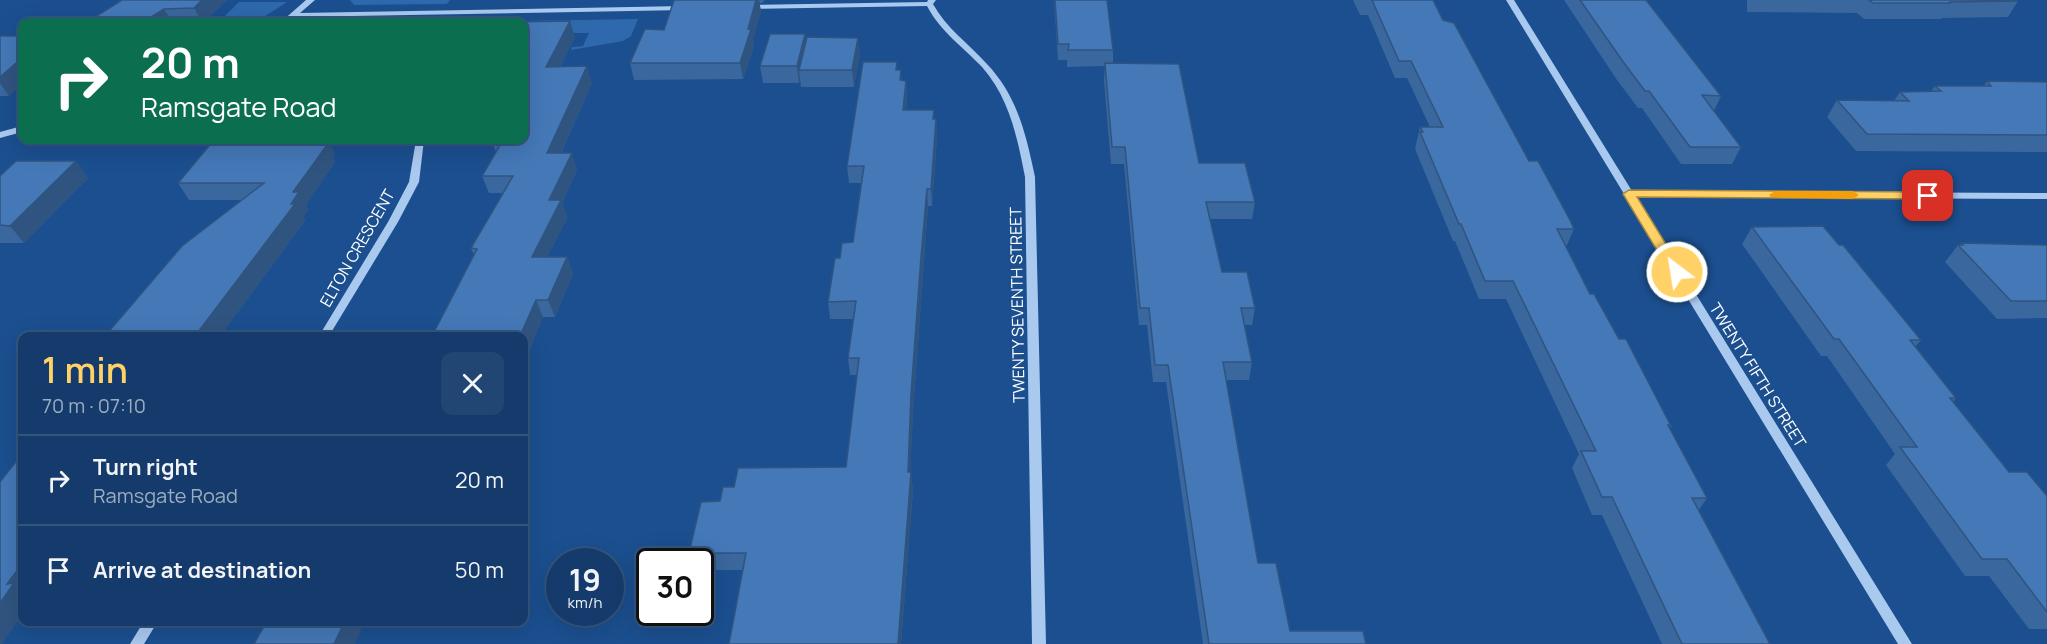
<!DOCTYPE html>
<meta charset="utf-8">
<style>
body{margin:0;font-family:Manrope,sans-serif;background:#214673;color:#f1f3f6;height:100vh;display:flex;flex-direction:column;font-size:22px;white-space:nowrap}
*{box-sizing:border-box;margin:0}
p{font-size:20px;color:#9dadc1}
.icon{flex:none;width:33px;height:33px;fill:none;stroke:currentColor;stroke-width:2;stroke-linecap:round;stroke-linejoin:round}
.map{position:relative;flex:1;overflow:hidden}
.details{position:absolute;left:18px;top:332px;width:510px;height:294px;display:flex;flex-direction:column;background:#143b6b;border-radius:12px;box-shadow:0 6px 24px #0002,0 0 0 2px #33557e}
.details>*{flex:none}
.guide{position:absolute;left:18px;top:18px;width:510px;height:126px;border-radius:12px;box-shadow:0 6px 24px #0002,0 0 0 2px #33557e;background:#0b6e4f;color:#fff;overflow:hidden}
.speed{position:absolute;left:546px;top:548px;display:flex;gap:12px;font-size:30px;font-weight:700;text-align:center}
.speed>*{display:grid;place-content:center;width:78px;height:78px;border-radius:50%;background:#143b6b;box-shadow:0 6px 24px #0002,0 0 0 2px #33557e;line-height:1}
.speed small{font-size:15px;font-weight:400}
.speed .limit{border:3px solid #111;border-radius:9px;background:#fff;color:#111}
.pin{position:absolute;display:grid;place-items:center;width:51px;height:51px;color:#fff;margin:-26px;border-radius:12px;box-shadow:0 3px 9px #0006}
.me{position:absolute;width:66px;margin:-33px;rotate:329deg;stroke-linejoin:round;filter:drop-shadow(0 0 4px #0008)}
.turn{display:flex;align-items:center;gap:21px;height:126px;padding:0 24px;font-size:27px}
.turn .icon{width:78px;height:78px;stroke-width:2.5}
.turn b{display:block;font-size:42px;line-height:51px}
.round{display:grid;place-items:center;flex:none;width:63px;height:63px;border-radius:12px;background:#214673}
.overview{display:flex;align-items:center;justify-content:space-between;height:102px;padding:0 24px}
h1{font-size:36px;font-weight:600;line-height:45px;color:#ffd166}
ul{padding:0;list-style:none}
li{display:flex;align-items:center;gap:18px;height:90px;padding:0 24px;border-top:2px solid #33557e}
li div{flex:1}
li b{display:block;font-size:22px}
li em{font-style:normal}
.map>svg:first-child{display:block}
</style>
<div class="map">
<svg width="2047" height="644" viewBox="0 0 2047 644">
<rect width="100%" height="100%" fill="#1b4f8f"/>
<path fill="#2e69ad" d="M350 0H450L447 4 354 5Z
M239 2H287L256 22H204L220 21Z
M638 19 631 36 623 41 571 50 572 47 583 46 589 33H524V22H461Z"/>
<g fill="none" stroke-linecap="round" stroke-linejoin="round">
<path fill="#a9c9ee" fill-rule="evenodd" d="M306 0H315L300 13 685 6 689 8 685 10 295 17 288 22H281Z
M928 0H936L933 4C946 28 968 43 986 63 1017 95 1026 134 1035 177L1046 644H1032L1025 177C1017 137 1010 99 982 67 963 47 940 31 927 6L745 9 741 7 745 5 927 2Z
M1506 0H1514L1632 191 2047 193V199L1636 197 1912 644H1898Z
M22 126V132L0 138V132Z
M416 140H424L419 182 398 222 329 336H319L388 222 409 182Z
M144 621H158L144 644H130Z"/>
</g>
<path fill="#3a679d" d="M122 0H227L204 22H87Z
M674 0H764L763 3H759L761 11 753 40 754 46 743 79 634 80 630 63 664 30Z
M1054 0H1107L1113 50V64L1199 163 1255 202 1252 219H1210L1222 272 1255 308 1252 325H1245L1252 362 1249 380H1226L1258 563 1290 631 1366 644H1203L1166 382H1153L1147 325H1139L1124 164H1111L1104 80 1105 66 1067 67V60H1058Z
M1353 0H1433L1443 20 1529 161 1574 229 1566 247 1590 294 1671 426 1670 429 1707 498 1699 510 1770 644H1662L1602 515H1592L1572 468 1579 454 1506 299H1479L1455 241H1453L1415 149 1416 145V144L1420 127H1430L1407 78H1395L1368 15H1360Z
M1564 0H1646L1721 96 1714 111 1741 147 1732 164H1681L1642 108H1638L1617 80Z
M1747 0H2016L2018 1 2008 17 1942 18 1941 19H1864L1857 13 1747 12Z
M524 22 575 37 560 67 592 83 561 153 577 170 562 203 567 218 547 257H567L573 274 555 317H543L524 363V336L474 255 471 248 503 193H489L482 176 496 152 491 140H524Z
M0 36 9 96H0Z
M806 42 860 54 854 87H801L800 79 799 83H763L760 66Z
M898 70 902 81H906L907 97 906 110H934V119H936L937 136 932 206H928L923 275 913 411 910 472 913 490 901 644H729L743 570H700V561H692L689 553 720 501 734 487 846 467 857 375H850L848 358 853 319H830L828 302 840 258 853 242 861 183H849L847 166Z
M1987 81 2047 82V152L1856 151 1827 117 1837 100 1894 101 1900 92 1931 91 1935 86H1984Z
M214 140H327L335 154 333 157 335 162 306 205 308 210 303 217 305 221 220 336H105L242 200H189L178 183Z
M0 176 88 178 24 243H0Z
M1752 227 1839 245 1921 340 1915 347 1956 398 1953 402 2009 472 2047 496V629H2029L1989 576H1965L1886 465 1895 454 1827 356H1821L1742 244Z
M1961 243 2047 245V318L1997 319 1945 262 1958 245H1960Z"/>
<path fill="#305480" d="M202 0H227L204 22H202L194 8Z
M756 0H759L761 11 753 40 754 46 743 79 740 63Z
M164 9 172 22H143Z
M570 21 575 37 551 84 546 67Z
M805 34 807 50 799 70 800 79 799 83 797 66Z
M858 38 860 54 854 87 852 70Z
M22 58V84L9 96 0 83V77Z
M587 66 592 83 553 170 547 153Z
M906 81 907 97 904 127 903 110Z
M936 119 937 136 932 206 931 189Z
M325 140H327L335 154 333 157 335 162 306 205 308 210 303 217 305 221 220 336H195L293 192Z
M572 153 577 170 562 203 567 218 539 274 532 257 549 200Z
M76 161 88 178 24 243 10 226Z
M927 189 928 206 913 411 910 479 911 472 913 490 901 644H898L911 394Z
M567 257 573 274 555 317 548 300Z
M536 300 543 317 524 363V336H520Z
M22 564V615L2 644H0V603L7 584Z
M345 621H365L355 644H334Z"/>
<path fill="#4478b7" stroke="#305480" stroke-width="1.5" d="M122 0H202L194 8 164 9 143 22H87Z
M674 0H756L748 29H751L740 63H630L645 29 664 30Z
M1055 0H1107L1113 50H1068L1069 44H1058Z
M1372 0H1433L1443 20 1454 23 1529 161H1538L1570 220 1574 229H1557L1590 294H1594L1619 339H1626L1671 426 1668 425 1707 498H1692L1770 644H1682L1612 497H1602L1581 451H1596L1513 281H1485L1461 224H1459L1420 132H1423L1420 127H1443L1411 61H1399Z
M1580 0H1646L1721 96 1702 95 1741 147H1690L1649 91H1645L1624 63Z
M1869 0H2016L2018 1 1949 2 1951 3H1873Z
M570 21 546 67 587 66 547 153H572L549 200H561L532 257H567L548 300H536L520 336H432L477 249 471 248 513 176H482L503 140H524V22H509H510Z
M770 34H805L797 66H760Z
M0 36H22V58L0 77Z
M807 37 858 38 852 70H799Z
M863 62H897L896 70H901L900 80 906 81 903 110H934L933 119H936L931 189H927L921 257 911 394 908 472H911L898 644H729L746 553H689L701 502 720 501 723 487H734L738 468 846 467 859 358H848L856 301 828 302 835 258H840L842 243 853 242 864 166H847Z
M1105 63 1179 64 1199 163H1245L1255 202H1206L1222 272H1247L1255 308H1241L1252 362H1223L1258 563H1276L1290 631H1363L1366 644H1209L1168 365H1155L1149 308H1140L1125 147H1112Z
M1987 81 2047 82V135L1867 134 1837 100 1909 101 1900 92 1941 91 1935 86H1991Z
M214 140H325L323 142 327 145 293 192H299L291 204H295L195 336H105L182 246 264 183H178Z
M16 161H76L10 226 0 225V176Z
M1823 226 1839 245H1843L1921 340H1910L1956 398H1950L2009 472H2027L2047 496V612L2007 559H1982L1900 447H1917L1839 339H1834L1752 227Z
M1961 243 2047 245V301H2011L1958 245H1963Z
M22 454V564L7 584 14 583 0 603V482Z
M267 621H345L334 644H254Z"/>
<path fill="#ffd166" stroke="#a68842" stroke-width="1.5" d="M1629 190 1928 192 1934 196 1928 199 1637 197 1683 272 1677 276 1672 275 1623 194Z"/>
<path fill="#f59e0b" d="M1775 191H1853L1859 195 1853 199 1771 197 1769 195Z"/>
<g text-anchor="middle" stroke-width="4.5" stroke-linejoin="round" paint-order="stroke">
<g font-size="16" fill="#fff" stroke="#1b4f8f">
<text transform="translate(357 248) rotate(-60)" y="6">ELTON CRESCENT</text>
<text transform="translate(1017 305) rotate(-91)" y="6">TWENTY SEVENTH STREET</text>
<text transform="translate(1758 375) rotate(58)" y="6">TWENTY FIFTH STREET</text>
</g>
</g>
</svg>
<div class="speed"><div>19<small>km/h</small></div><div class="limit">30</div></div>
<div class="pin" style="left:1928px;top:196px;background:#d93025"><svg class="icon" aria-label="arrive" viewBox="0 0 24 24"><path d="M6 21V4h12l-3 4 3 4H6"/></svg></div>
<svg class="me" style="left:1677px;top:272px" viewBox="-20 -20 40 40"><circle r="17" fill="#ffd166" stroke="#fff" stroke-width="3"/><path d="M0-11L8 9 0 5-8 9z" fill="#fff"/></svg>
<div class="guide">
<div class="turn"><svg class="icon" aria-label="right" viewBox="0 0 24 24"><path d="M7 20v-9h11M14 6l5 5-5 5"/></svg><div><b>20 m</b>Ramsgate Road</div></div>
</div>
<section class="details">
<div class="overview"><div><h1>1 min</h1><p>70 m · 07:10</p></div><a class="round"><svg class="icon" aria-label="close" viewBox="0 0 24 24"><path d="M6 6l12 12M18 6L6 18"/></svg></a></div>
<ul>
<li><svg class="icon" aria-label="right" viewBox="0 0 24 24"><path d="M7 20v-9h11M14 6l5 5-5 5"/></svg><div><b>Turn right</b><p>Ramsgate Road</p></div><em>20 m</em></li>
<li><svg class="icon" aria-label="arrive" viewBox="0 0 24 24"><path d="M6 21V4h12l-3 4 3 4H6"/></svg><div><b>Arrive at destination</b></div><em>50 m</em></li>
</ul>
</section>
</div>
